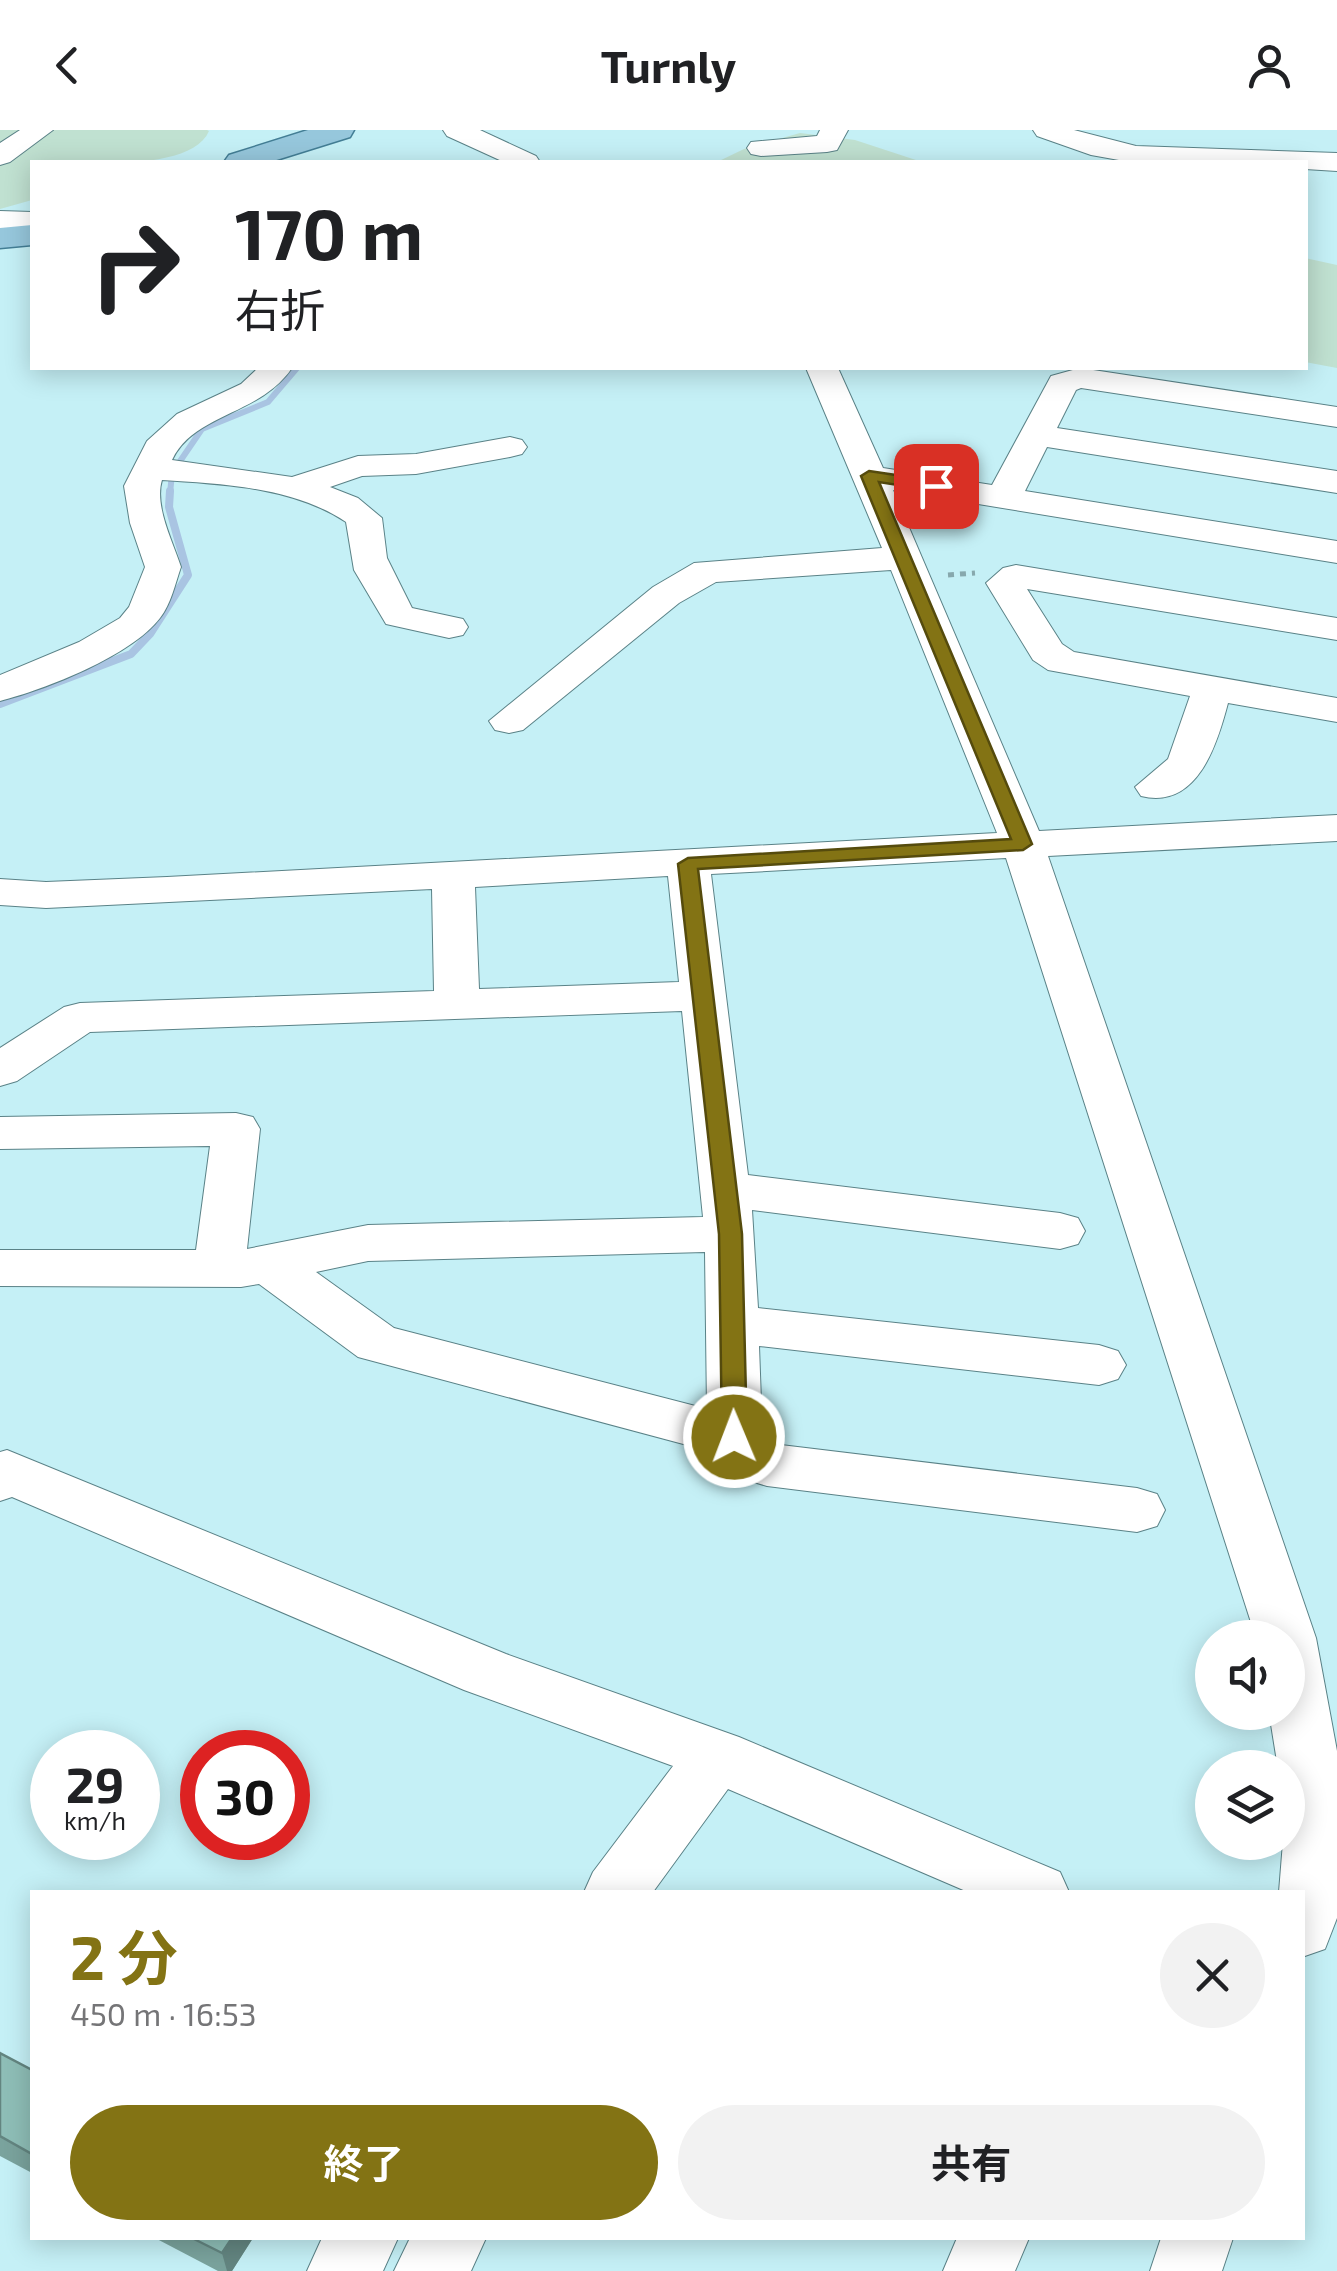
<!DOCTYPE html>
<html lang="ja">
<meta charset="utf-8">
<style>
body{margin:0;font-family:"Exo 2","Noto Sans JP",sans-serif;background:#f2f2f2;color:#202124;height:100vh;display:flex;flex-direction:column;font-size:38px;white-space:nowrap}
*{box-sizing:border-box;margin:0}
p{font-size:32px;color:#757577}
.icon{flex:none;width:55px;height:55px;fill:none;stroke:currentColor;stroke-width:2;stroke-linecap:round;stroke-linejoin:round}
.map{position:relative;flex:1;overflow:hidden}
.drawer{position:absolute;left:30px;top:1760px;width:1275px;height:350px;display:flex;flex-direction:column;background:#fff;border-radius:0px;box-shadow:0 5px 25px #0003}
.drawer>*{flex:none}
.top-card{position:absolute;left:30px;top:30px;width:1278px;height:210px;border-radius:0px;box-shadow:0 5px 25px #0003;background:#fff;color:#202124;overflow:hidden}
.buttons{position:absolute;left:1195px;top:1490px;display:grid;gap:20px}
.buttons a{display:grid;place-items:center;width:110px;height:110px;border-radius:50%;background:#fff;box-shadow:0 5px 25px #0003;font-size:50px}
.speed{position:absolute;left:30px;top:1600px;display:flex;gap:20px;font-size:50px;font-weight:700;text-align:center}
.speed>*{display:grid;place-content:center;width:130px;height:130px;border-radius:50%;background:#fff;box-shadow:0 5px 25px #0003;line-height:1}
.speed small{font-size:25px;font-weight:400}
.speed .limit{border:15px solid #d22;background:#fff;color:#111}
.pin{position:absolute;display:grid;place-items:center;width:85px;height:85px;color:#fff;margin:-42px;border-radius:20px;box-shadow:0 5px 15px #0006}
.me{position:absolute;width:110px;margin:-55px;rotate:359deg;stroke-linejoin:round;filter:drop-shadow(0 0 8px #0008)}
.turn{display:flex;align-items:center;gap:35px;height:210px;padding:0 40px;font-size:45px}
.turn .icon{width:130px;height:130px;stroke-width:2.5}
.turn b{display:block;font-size:70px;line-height:85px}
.round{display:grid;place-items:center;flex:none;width:105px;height:105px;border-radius:52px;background:#f2f2f2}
.summary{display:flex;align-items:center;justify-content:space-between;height:170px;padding:0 40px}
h1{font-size:60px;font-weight:700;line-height:75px;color:#837314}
.button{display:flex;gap:20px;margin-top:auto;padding:20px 40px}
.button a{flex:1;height:115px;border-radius:60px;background:#837314;color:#fff;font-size:40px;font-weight:700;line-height:115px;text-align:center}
.button a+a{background:#f2f2f2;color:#202124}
header{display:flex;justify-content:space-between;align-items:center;height:130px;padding:0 40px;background:#fff;font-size:45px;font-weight:700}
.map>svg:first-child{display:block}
</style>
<header><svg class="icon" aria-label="back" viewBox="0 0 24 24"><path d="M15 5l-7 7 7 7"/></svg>Turnly<svg class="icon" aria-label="person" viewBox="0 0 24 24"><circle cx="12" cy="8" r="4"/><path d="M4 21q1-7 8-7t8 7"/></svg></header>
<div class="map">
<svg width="1337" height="2141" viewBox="0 0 1337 2141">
<rect width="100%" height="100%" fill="#c5f0f6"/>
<path fill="#c0e1d1" d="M0 0H207L209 1C191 44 72 32 32 32V70L0 79Z
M800 3 855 10 922 32H717L744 19Z
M1305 128 1337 135V238L1305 232Z"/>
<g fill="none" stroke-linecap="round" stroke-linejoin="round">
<path stroke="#a9c4e2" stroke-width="6" d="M170 364 172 343 202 299 268 272 297 238"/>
<path stroke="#a9c4e2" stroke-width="8" d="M0 574 131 524 150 504 188 445 169 377 170 361"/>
<defs>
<path id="minor" d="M20 0H53L10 32 0 35V13Z
M443 0H480L536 26 540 32H504L447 6Z
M820 0H848L837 20 827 22 761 26 751 24 747 18 751 12 817 6Z
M1033 0H1074L1136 16 1337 23V41L1305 39V32H1130L1091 25 1037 6Z
M0 81 32 82V100L0 99Z
M258 238H292C259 286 194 283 172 330L292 347 358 326 416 324 510 307 522 310 527 317 522 324 510 327 416 344 362 346 330 357 358 368 382 388 387 428 412 478 463 489 468 497 463 505 449 508 386 494 354 440 346 392C294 357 223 354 162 350 154 376 173 412 181 437 175 454 171 474 160 488 131 526 46 559 0 571V545L79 512 120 488 129 477 145 437 130 393 124 356 147 311 177 284 241 254Z
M806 238H838L883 338 992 355 1051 246 1080 238 1337 277V297L1081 258 1076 260 1057 298 1337 341V363L1047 317 1025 361 1337 411V433L893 360 1039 701 1337 685V711L1048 726 1316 1508 1337 1621V1788L1325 1819 1302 1827V1762H1279L1283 1712H1288V1638H1278L1269 1582H1288V1508H1256L1006 728 711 744 748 1045 1060 1083 1078 1088 1085 1101 1078 1114 1060 1119 752 1080 758 1178 1099 1215 1118 1221 1126 1235 1118 1249 1099 1255 759 1216 762 1299 781 1315 1137 1358 1157 1364 1165 1380 1157 1396 1137 1402 767 1356 747 1350 717 1323 358 1227 259 1154 241 1157 0 1156V1120H196L210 1016 0 1019V987L236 983 253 987 260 999 247 1119 368 1095 703 1087 682 881 90 902 17 951 0 956V918L64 877 80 873 434 861 432 759 46 778 0 775V749L46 752 167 747 997 703 891 440 716 452 679 473 523 600 509 603 495 600 489 591 653 457 694 433 882 418ZM668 746 679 852 479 859 475 757ZM705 1122 707 1279 394 1198 316 1142 368 1131Z
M1016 435 1337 488V510L1027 459 1062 514 1074 522 1337 568V592L1228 573C1217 615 1197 680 1141 666L1135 657 1168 629 1190 566 1048 540 1033 530 986 453 1003 438Z
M7 1320 506 1524 739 1607 1060 1742 1069 1762H968L728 1659 653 1762H584L593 1742 673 1636 464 1560 12 1367 0 1371V1322Z
M322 2108H398L383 2141H307Z
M410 2108H486L471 2141H394Z
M957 2108H1029L1015 2141H943Z
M1161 2108H1233L1222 2141H1150Z"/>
<path id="major" d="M308 0H354L350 7 270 32H224L229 25Z
M32 95V115L0 118V98Z"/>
</defs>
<use href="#minor" stroke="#5a8287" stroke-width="2"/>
<use href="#major" stroke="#437e95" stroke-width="3"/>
<path stroke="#87a8ad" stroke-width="5" stroke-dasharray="6 6" stroke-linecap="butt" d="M948 445 975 443"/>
<use href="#minor" fill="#fff" fill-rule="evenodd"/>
<use href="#major" fill="#96c7dc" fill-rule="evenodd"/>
</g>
<path fill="#7aa39d" d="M0 1923 32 1940V2043L0 2026Z
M155 2108H253L232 2141H218Z"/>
<path fill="#638580" d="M232 2108H253L232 2141H227L222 2123Z"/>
<path fill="#8ebeb7" stroke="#638580" stroke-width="2.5" d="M0 1923 32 1940V2024L0 2006Z
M192 2108H232L222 2123Z"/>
<path fill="#837314" stroke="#554b0d" stroke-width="2.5" d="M869 341 936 351 945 356 936 361 879 352 1032 714 1023 720 698 739 742 1104 747 1307 743 1314H726L722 1307 719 1104 678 734 688 728 1011 709 861 346Z"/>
</svg>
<div class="buttons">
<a><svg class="icon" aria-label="sound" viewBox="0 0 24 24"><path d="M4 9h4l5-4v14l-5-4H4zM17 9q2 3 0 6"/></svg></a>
<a><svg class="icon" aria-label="layers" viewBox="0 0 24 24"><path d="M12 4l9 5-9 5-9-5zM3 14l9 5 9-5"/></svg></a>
</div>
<div class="speed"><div>29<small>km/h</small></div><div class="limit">30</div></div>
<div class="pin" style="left:936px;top:356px;background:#d93025"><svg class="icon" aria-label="arrive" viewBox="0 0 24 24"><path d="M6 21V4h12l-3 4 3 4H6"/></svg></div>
<svg class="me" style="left:734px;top:1307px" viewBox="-20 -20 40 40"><circle r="17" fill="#837314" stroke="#fff" stroke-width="3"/><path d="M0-11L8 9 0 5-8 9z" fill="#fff"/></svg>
<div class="top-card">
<div class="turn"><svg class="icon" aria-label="right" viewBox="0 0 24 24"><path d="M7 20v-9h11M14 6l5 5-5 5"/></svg><div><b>170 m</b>右折</div></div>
</div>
<section class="drawer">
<div class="summary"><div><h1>2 分</h1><p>450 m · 16:53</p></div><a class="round"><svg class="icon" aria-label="close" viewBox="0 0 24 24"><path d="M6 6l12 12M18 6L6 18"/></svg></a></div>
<div class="button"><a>終了</a><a>共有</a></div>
</section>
</div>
